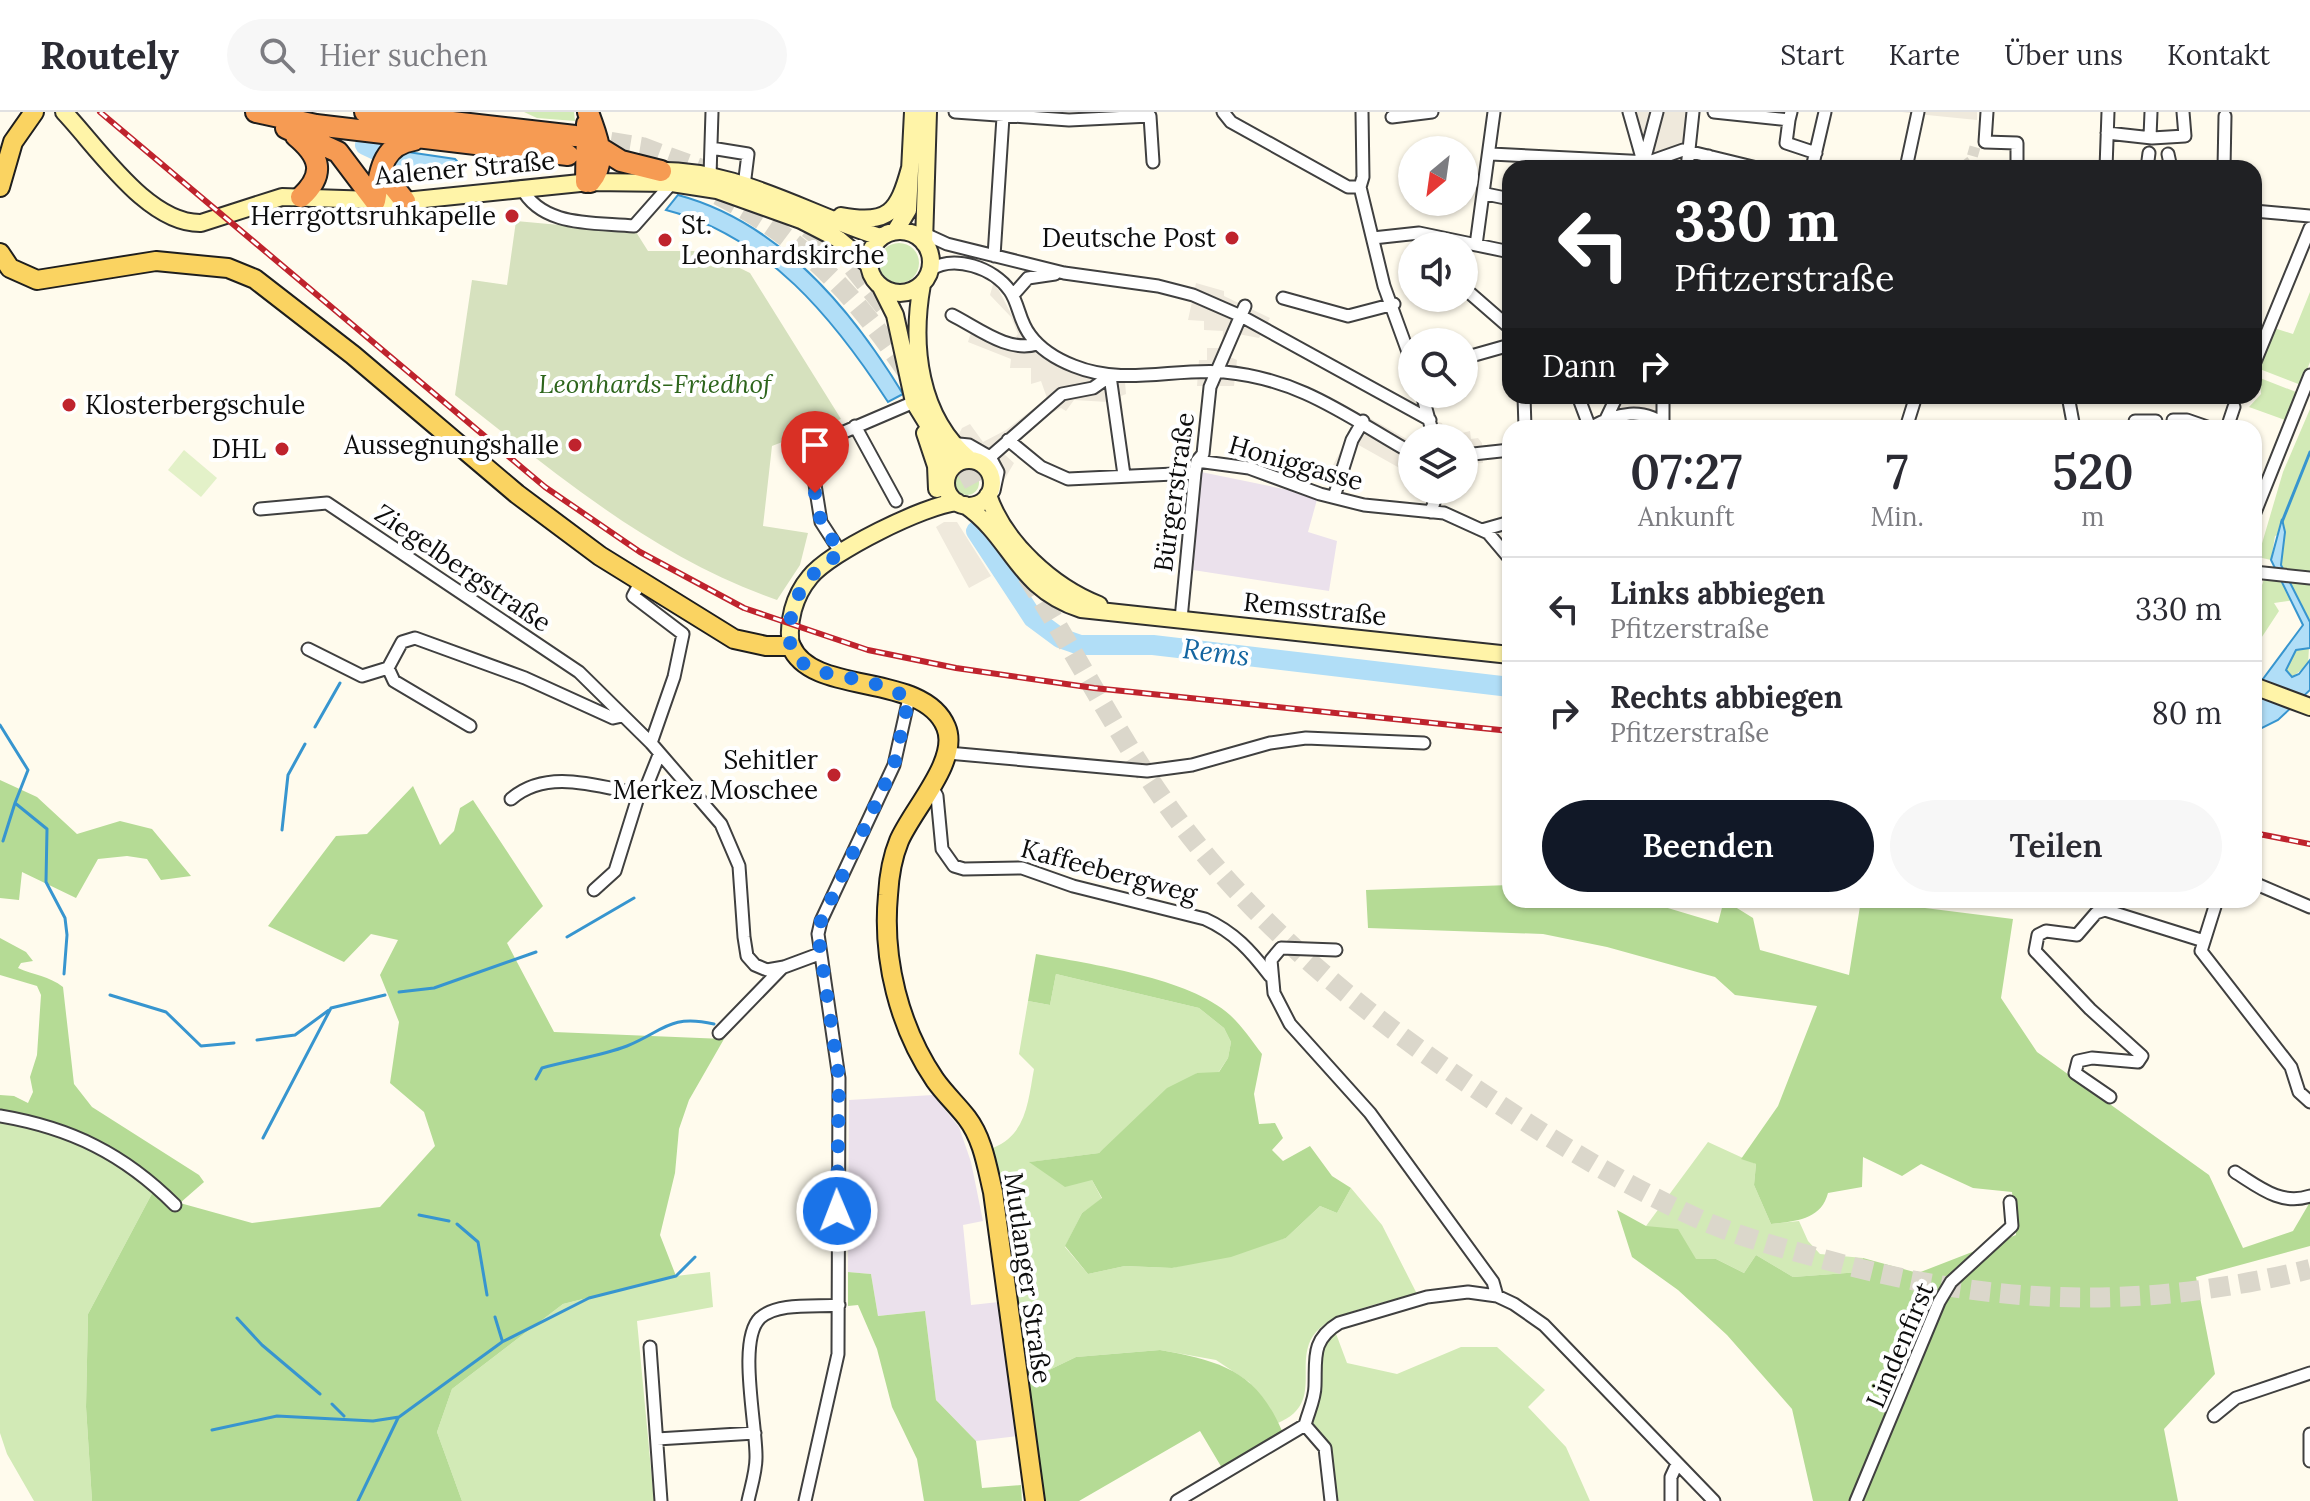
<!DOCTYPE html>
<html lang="de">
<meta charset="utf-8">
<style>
body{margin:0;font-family:Lora,serif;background:#f7f7f7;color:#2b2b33;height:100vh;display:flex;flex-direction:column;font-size:30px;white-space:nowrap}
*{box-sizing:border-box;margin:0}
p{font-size:26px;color:#7c7c81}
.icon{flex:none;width:44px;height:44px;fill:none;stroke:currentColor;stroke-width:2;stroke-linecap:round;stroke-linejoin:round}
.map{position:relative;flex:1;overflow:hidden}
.details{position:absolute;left:1502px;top:308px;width:760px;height:488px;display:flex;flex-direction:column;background:#fff;border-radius:24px;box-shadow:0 2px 6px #0004}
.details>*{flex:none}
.hud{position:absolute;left:1502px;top:48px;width:760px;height:244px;border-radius:24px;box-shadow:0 2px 6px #0004;background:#202124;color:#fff;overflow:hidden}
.needle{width:52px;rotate:209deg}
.buttons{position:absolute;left:1398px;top:24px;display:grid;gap:16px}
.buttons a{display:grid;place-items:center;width:80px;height:80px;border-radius:50%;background:#fff;box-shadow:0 2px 6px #0004;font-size:40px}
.pin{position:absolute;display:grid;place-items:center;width:68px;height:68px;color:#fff;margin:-82px -34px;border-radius:50% 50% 50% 0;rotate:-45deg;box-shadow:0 0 8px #0007}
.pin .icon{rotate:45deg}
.me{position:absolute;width:88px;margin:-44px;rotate:359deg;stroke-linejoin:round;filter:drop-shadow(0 0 6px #0008)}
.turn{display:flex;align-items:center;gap:28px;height:168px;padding:0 40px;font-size:36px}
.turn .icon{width:104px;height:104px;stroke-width:2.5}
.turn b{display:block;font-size:56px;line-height:68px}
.then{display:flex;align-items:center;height:76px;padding:0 40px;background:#0003;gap:16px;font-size:30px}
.eta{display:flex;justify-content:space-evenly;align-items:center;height:136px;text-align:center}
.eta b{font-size:48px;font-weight:600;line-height:56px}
.button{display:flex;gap:16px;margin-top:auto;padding:16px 40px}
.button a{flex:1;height:92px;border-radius:48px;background:#111827;color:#fff;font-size:32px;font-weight:600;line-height:92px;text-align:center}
.button a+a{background:#f7f7f7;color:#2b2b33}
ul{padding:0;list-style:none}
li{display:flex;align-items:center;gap:24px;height:104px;padding:0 40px;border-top:2px solid #e1e1e2}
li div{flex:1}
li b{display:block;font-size:30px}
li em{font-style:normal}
header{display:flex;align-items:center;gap:48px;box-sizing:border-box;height:112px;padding:0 40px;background:#fff;border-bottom:2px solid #e1e1e2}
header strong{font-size:38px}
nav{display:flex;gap:44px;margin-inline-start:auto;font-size:28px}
.search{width:560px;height:72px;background:#f7f7f7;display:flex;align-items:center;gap:20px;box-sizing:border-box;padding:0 28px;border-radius:44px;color:#7c7c81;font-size:30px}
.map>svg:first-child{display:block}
</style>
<header>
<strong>Routely</strong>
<div class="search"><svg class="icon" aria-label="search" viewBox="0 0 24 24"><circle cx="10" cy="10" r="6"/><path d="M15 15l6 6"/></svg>Hier suchen</div>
<nav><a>Start</a><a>Karte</a><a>Über uns</a><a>Kontakt</a></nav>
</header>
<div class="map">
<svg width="2310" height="1389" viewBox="0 0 2310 1389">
<rect width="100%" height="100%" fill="#fffbed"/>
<path fill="#ebe1ec" d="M1201 360 1318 384 1308 420 1337 429 1329 479 1193 458Z
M933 983 959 1015 971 1050 983 1109 963 1113 971 1193 999 1190 1019 1324 976 1329 936 1288 925 1199 878 1204 871 1162 848 1160 849 988Z"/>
<path fill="#d2eab6" d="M524 0H574L575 9 537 6Z
M879 151a20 20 0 1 1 40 0a20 20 0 1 1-40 0Z
M2310 180V250L2301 273 2257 256 2274 216 2293 222Z
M2260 266 2296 280 2285 308 2249 295 2261 282Z
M2310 297V510L2296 488 2274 491 2279 499 2254 537V473H2262L2266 461 2281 453 2285 420 2275 424 2271 448 2258 445 2283 360Z
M955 371a12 12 0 1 1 24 0a12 12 0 1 1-24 0Z
M2309 535 2308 553 2292 565 2286 558 2296 538Z
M1056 862 1199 896 1224 916 1231 930 1228 946 1218 961H1197L1099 1041 1030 1050 1092 1068 1102 1087 1082 1101 1065 1135 1088 1162 1125 1154 1172 1156 1286 1126 1320 1094 1337 1101 1351 1076 1382 1113 1417 1182C1391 1189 1328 1200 1313 1224 1294 1253 1324 1292 1278 1311L1249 1270 1216 1248 1160 1238 1076 1245 1045 1260H1021L1013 1190 1025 1180 993 1036C1027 1022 1028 989 1034 957L1019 942 1028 889 1050 893Z
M0 1004 45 1012 156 1074 88 1202 86 1295 92 1389H34L7 1342 0 1321Z
M1708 1030 1756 1052 1754 1073 1771 1112 1799 1109 1808 1129 1820 1142 1863 1146 1860 1160 1793 1165 1756 1143 1744 1161 1716 1147 1696 1148 1646 1114Z
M710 1160 713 1195 637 1209 654 1389H462L437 1320 452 1277 563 1192 676 1164Z
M1335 1219 1347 1251 1397 1262 1461 1235H1497L1545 1278 1528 1295 1566 1335 1590 1389H1333L1324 1329 1312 1311C1315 1301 1319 1290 1320 1279 1324 1255 1312 1236 1335 1219Z"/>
<path fill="#b5db95" d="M0 668 37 685 77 722 120 709 152 717 191 764 161 768 147 747 127 744 98 747 76 786 22 760 19 788 0 786Z
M413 674 440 733 454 719 460 696 473 688 543 794 507 831 554 920 724 927 689 988 679 1017 675 1061 660 1123 676 1164 563 1192 452 1277 437 1320 462 1389H92L86 1295 88 1202 156 1074 84 1028 0 1004V983L14 984 28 991 33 980 30 965 37 943 41 883 37 874 0 863V826L26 840 33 849 21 851 18 856C34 863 49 864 63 875L74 972 92 995 199 1063 204 1070 180 1091 252 1111 380 1095 435 1034 424 1000 390 971 399 910 380 863 398 828 371 822 344 850 268 814 336 724 367 722Z
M1510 773V788H1641L1718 811 1724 788 1753 806 1760 838 1849 863 1861 788 2013 807 2001 886 2037 940 2209 1063 2243 1136 2293 1119 2310 1090V1134L2196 1165 2215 1262 2164 1317 2178 1389H1813L1792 1297 1727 1223 1678 1178 1632 1145 1617 1098 1646 1114 1678 1117 1696 1147H1716L1744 1161 1756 1143 1793 1165 1860 1160 1863 1146 1918 1161 2016 1123 2012 1080 1973 1076 1921 1052 1902 1064 1863 1045 1862 1075 1828 1081C1821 1108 1796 1109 1771 1112L1754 1073 1756 1052 1741 1047 1778 994 1817 894 1735 883 1715 865 1607 835 1543 822 1368 816 1366 778Z
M1036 842C1090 852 1190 866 1230 903 1242 914 1252 929 1262 942L1254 982 1259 1012 1275 1011 1283 1026 1272 1038 1283 1049 1310 1034 1332 1064 1351 1076 1337 1101 1320 1094 1286 1126 1231 1145 1172 1156 1125 1154 1088 1162 1065 1134 1082 1101 1102 1086 1092 1068 1065 1075 1029 1050 1099 1041 1167 976 1197 961 1219 960 1228 946 1231 930 1224 916 1199 896 1056 862 1050 893 1028 889Z
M848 1160 871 1162 878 1204 925 1199 936 1288 976 1329 982 1376 1021 1373 1022 1389H924L917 1347 892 1295 877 1237 858 1193 848 1194Z
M1160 1238C1220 1249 1256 1258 1282 1319L1222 1356 1200 1319 1079 1389H1044L1035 1365 1021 1260H1045L1076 1245Z"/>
<path fill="#d6e1be" d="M516 109 636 120 648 139H705L750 161 841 307 772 334 763 414 808 421 800 453 777 488C655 446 555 361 455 283L472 168 507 173Z"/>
<path fill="#e3f1c8" d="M184 338 217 366 201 385 168 358Z"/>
<path fill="#efe9dc" d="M1629 0H1693L1687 38 1709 44 1706 56H1644Z
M1902 0H1977V8L1917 2Z
M994 169 1021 221 1037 242 1077 263 1097 267 1110 264 1125 270 1126 282 1121 284 1123 300 1108 299V290L1074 288 1066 299 1061 296 1048 303 1012 331 1004 342 1014 351 996 382 991 356 956 328 962 316 970 312 983 330 1006 318 1047 286 1041 269 1031 272V256H1010L1011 247 968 230 974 210 998 224 1014 227 1018 222 1011 205 990 183Z
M1196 171 1224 179V184L1270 206 1259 226 1238 222 1230 245 1237 248 1234 274H1197L1199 248H1207V236H1222L1223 219 1204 218V209L1188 208Z
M1617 284H1663V311L1651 304 1606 307Z
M1361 301 1412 330V363L1355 331 1345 357 1333 353Z
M1430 308 1442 311 1446 325 1470 319 1471 327 1478 326 1482 331 1483 351 1464 352V326H1420Z
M944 410H957L991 464 969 476 936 415Z"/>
<path fill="#b1def7" stroke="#3795cf" stroke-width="2" d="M401 39 455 47 459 51 457 65 391 58Z
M678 83C779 110 851 196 903 282L888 290C834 207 767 124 666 98Z
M2282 407 2285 420 2281 453 2310 510V536L2296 538 2286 558 2292 565 2299 562 2310 548V578L2278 608 2254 620V579L2303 513 2271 448Z"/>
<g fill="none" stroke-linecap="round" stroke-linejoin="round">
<path stroke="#3795cf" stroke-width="3" d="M2282 410 2310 340
M0 613 28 658 15 691 47 717 46 770 65 806 67 823 64 862
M315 615 340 571
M282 718 288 663 305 632
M3 729 15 691
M567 825 634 786
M399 880 434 876 536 840
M110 883 166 900 201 934 234 931
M257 928 295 923 329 898
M536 967 542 956C570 948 601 944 627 934 664 919 669 902 714 912
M263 1026 331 896 385 883
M419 1103 449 1109
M457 1112 478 1130 487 1183
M495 1205 502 1228
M237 1206 262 1233 320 1282
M332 1292 344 1304
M212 1318 277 1304 373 1309 399 1305 502 1230 589 1186 676 1164 695 1145
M358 1389 398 1306"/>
<path stroke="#b1def7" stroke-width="20" d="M365 33 401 50
M976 419 1033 506 1060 526 1080 533H1153L1510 575"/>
<path stroke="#dbd7cb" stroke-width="11" stroke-dasharray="11 5.5" stroke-linecap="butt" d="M1962 56 1971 49 1975 35"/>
<path stroke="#dbd7cb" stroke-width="20" stroke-dasharray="20 10" stroke-linecap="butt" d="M581 25 642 35 723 65
M718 83C806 128 855 183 910 264
M808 116 843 143 888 199
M950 328 994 409
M1027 464C1082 551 1127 644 1191 725 1267 822 1366 902 1467 971 1541 1021 1617 1070 1699 1107 1742 1126 1789 1138 1834 1150 1998 1194 2145 1198 2310 1157"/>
<defs>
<path id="street" d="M955 0 1069 8 1150 4 1153 50
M1223 0 1231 10 1348 75H1360
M1362 0 1363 65 1360 75 1384 174 1412 251
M1629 0 1644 53
M1714 0 1789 8 1791 0
M1987 0 1985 30 2017 31V56
M1392 5 1432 0
M1789 8 1786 31 1816 41
M2107 21 2152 26 2185 24 2183 0
M2150 25 2151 0
M711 36 748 42 744 74
M1491 42 1649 50 1683 38 1757 56
M2168 42 2171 56
M1644 49 1657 0
M1687 56 1693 0
M1706 56 1709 44
M1812 56 1825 0
M1906 56 1918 0
M2106 56 2108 0
M2147 56 2149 41
M2224 56 2225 4
M710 64 712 0
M521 75C542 116 595 110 634 114L672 71
M1486 82 1510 87
M2254 99 2310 104
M923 121 947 132 1064 161 1158 174 1193 183 1241 204 1430 308
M1373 126 1419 121 1510 140
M1476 133 1494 0
M994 144 1003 5 1008 0
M930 158C954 142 994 156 1010 179 1019 192 1019 209 1030 223 1041 238 1056 247 1074 254 1123 274 1173 256 1224 260 1301 267 1348 305 1412 341
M1464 176 1510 216
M1013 183 1028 166 1055 162
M1283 186 1348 204 1394 192
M952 203C978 216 1008 241 1037 232
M1464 246 1510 233
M2255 250 2310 116
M1422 282 1434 326
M1524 284 1525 316
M1578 284 1590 316
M1663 284V311
M2068 284 2074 316
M1606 307 1617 284
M2173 308H2187L2210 316
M2135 309H2156
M855 314 896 389
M1590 316C1615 301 1645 294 1668 316
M1906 316 1916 284
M2227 316 2234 295
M1008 328 1041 355 1068 367 1195 361
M959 332 969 333 990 345
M1464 343 1510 338
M990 345 1062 282 1093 276 1110 264 1124 363
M990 345 998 360 994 379
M1197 349 1249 356 1320 382 1364 393 1444 401 1488 421 1510 447
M1334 385 1352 328 1363 309
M260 397 327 391 579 560 651 631 721 712 739 754 744 825 747 844 755 853 767 858 784 855 819 842
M1431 400 1438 378
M2254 403 2310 263
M1482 418 1510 410
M841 441 821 410 809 335 914 290
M2254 460 2310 466
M641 469 633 484 683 522 674 565 651 631
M1181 507 1195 361 1197 349 1203 342 1210 275 1245 194
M308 537 362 564 388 556
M470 614 394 569 388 556 402 530 415 526 525 566 613 606 622 604
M948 641 1147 659 1192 653 1270 631 1306 626 1424 631
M931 673 937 684 942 737 954 754 964 757 1022 756 1073 774 1205 807C1234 820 1251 839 1270 864
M511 687C547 656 596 674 639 682
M2254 771 2310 795
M594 778 615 759 639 682 645 678 659 643
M2217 788 2201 839 2291 955 2299 980 2310 990
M1336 838 1281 836 1271 848 1274 881 1290 912 1370 1001 1493 1170 1497 1184
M719 921 783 855
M2110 985 2075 961 2078 949 2092 946 2138 950 2142 944 2090 897 2035 839 2038 823 2046 819 2077 823 2096 801 2105 798 2204 829
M0 1004C71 1016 124 1042 175 1093
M2235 1060C2259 1075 2281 1094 2310 1084
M650 1235 661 1389
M2214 1304 2236 1286 2310 1261
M1305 1313 1325 1336 1331 1389
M2310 1322V1349
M657 1327 755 1321
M748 1389C751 1375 756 1360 756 1346 757 1315 737 1228 760 1206 778 1190 816 1195 839 1193
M805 1389 838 1242 839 966 818 822 821 809 894 653 909 586
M1177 1389 1305 1313C1308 1301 1315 1287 1315 1274 1316 1246 1311 1228 1339 1211L1427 1185 1468 1180 1497 1184 1514 1192 1544 1213 1714 1389
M1671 1389V1365L1677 1352
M1856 1389 1939 1190 1951 1170 2012 1114 2010 1090"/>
<path id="secondary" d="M64 0C99 37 148 112 201 111L282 85 405 89 590 70 672 71 717 78 801 108 838 127 868 152
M649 59C732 54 804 101 880 125
M841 104C889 113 898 100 910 56
M896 118 908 98 913 0
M869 150a31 31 0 1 1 62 0a31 31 0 1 1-62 0Z
M924 131 928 0
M922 172C911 233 918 305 970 348
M881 175 895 203 914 290 943 337 950 358
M925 321 936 354 937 377
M946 371a23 23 0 1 1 46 0a23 23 0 1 1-46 0Z
M988 383C1004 431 1053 475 1099 493
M965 393C1014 427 1015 475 1081 497L1510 543
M791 534C787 510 794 484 810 465 830 440 925 393 957 390
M2254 574 2310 595"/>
<path id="primary" d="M0 75 13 30 34 0
M0 141 10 156 37 168 156 149 228 156 255 167 353 243 517 382 600 444 734 527 766 534H791C812 585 923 559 946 615 960 648 912 698 899 729 892 746 889 765 888 783 882 847 899 915 935 968 945 982 957 993 967 1006 983 1027 987 1055 993 1080L1035 1389"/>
<path id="highway" d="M256 0 316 13 568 43
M365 0 575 24
M588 0C596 24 609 48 590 70
M286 16 338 40 375 89
M296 24C320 44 326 62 301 85
M600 36 621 49 661 59
M381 59 405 89
M586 70 587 12
M375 89C380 61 381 33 414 28"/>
</defs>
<use href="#street" stroke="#404040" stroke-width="15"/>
<use href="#secondary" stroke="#2f2f2f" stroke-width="20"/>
<use href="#primary" stroke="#1e1e1e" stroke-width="22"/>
<use href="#highway" stroke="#1e1e1e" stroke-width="24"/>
<use href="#street" stroke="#fff" stroke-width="11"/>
<use href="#secondary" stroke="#fff4a8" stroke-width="16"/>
<use href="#primary" stroke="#fad361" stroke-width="18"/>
<use href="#highway" stroke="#f69b53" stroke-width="20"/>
<defs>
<path id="rail" d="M100 0 545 375 640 440 744 496 868 538 956 556 1094 576 1510 619
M2254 721 2310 732"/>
</defs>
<use href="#rail" stroke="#bf232d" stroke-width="6"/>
<use href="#rail" stroke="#fff" stroke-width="3" stroke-dasharray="9" stroke-linecap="butt"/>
</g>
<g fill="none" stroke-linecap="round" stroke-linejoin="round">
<path stroke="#1a73e8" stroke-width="14" stroke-dasharray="0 25.2" d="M815 381 821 410 841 441C817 456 799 472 792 501 777 564 827 559 869 570 883 574 896 580 909 586L894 653 821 809 818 822 839 966 837 1099"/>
</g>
<g fill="#bf232d" stroke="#fff" stroke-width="3">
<circle cx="512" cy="104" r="8"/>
<circle cx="1232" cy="126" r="8"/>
<circle cx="665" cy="128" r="8"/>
<circle cx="69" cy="293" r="8"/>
<circle cx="575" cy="333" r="8"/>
<circle cx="282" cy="337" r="8"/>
<circle cx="834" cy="663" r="8"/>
</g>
<g text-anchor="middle" stroke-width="8" stroke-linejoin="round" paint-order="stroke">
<g font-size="26" fill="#0d0d0d" stroke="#fff">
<text transform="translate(465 56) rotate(-5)" y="9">Aalener Straße</text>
<text transform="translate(1296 351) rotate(16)" y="9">Honiggasse</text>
<text transform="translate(1174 380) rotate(-82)" y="9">Bürgerstraße</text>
<text transform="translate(463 456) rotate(34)" y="9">Ziegelbergstraße</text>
<text transform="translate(1315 497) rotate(6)" y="9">Remsstraße</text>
<text transform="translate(1109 759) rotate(15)" y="9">Kaffeebergweg</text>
<text transform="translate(1028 1166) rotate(82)" y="9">Mutlanger Straße</text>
<text transform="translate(1900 1233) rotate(-67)" y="9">Lindenfirst</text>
</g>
<g font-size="26" fill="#0d0d0d" stroke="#fff" text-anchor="end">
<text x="496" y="113">Herrgottsruhkapelle</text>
<text x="681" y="122" text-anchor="start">St.<tspan x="681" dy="30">Leonhardskirche</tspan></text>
<text x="1216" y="135">Deutsche Post</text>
<text x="85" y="302" text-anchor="start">Klosterbergschule</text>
<text x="559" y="342">Aussegnungshalle</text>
<text x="266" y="346">DHL</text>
<text x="818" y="657">Sehitler<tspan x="818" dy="30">Merkez Moschee</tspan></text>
</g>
<g font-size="26" font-style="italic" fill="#2d651c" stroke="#fff">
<text x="655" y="281">Leonhards-Friedhof</text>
</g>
<g font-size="28" font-style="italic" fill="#1465a0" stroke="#fff">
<text transform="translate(1216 540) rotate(7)" y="10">Rems</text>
</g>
</g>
</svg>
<div class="buttons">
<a><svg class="needle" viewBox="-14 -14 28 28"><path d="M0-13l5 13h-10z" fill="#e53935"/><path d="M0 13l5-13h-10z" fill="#7c7c81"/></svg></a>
<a><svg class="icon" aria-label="sound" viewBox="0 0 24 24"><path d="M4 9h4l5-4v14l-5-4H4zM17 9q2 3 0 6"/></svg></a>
<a><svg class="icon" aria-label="search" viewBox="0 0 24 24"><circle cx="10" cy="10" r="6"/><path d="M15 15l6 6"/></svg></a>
<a><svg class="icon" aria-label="layers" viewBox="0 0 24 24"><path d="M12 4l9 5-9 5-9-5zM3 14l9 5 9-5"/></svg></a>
</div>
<div class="pin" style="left:815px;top:381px;background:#d93025"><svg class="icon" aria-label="arrive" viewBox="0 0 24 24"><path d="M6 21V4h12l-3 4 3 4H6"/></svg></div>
<svg class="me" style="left:837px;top:1099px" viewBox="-20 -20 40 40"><circle r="17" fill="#1a73e8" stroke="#fff" stroke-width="3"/><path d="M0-11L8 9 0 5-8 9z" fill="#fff"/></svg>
<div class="hud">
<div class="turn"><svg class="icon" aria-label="left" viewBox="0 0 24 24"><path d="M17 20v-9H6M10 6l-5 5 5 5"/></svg><div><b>330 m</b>Pfitzerstraße</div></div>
<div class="then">Dann<svg class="icon" aria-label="right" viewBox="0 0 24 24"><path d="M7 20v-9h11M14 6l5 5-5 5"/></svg></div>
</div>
<section class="details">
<div class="eta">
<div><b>07:27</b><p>Ankunft</p></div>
<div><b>7</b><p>Min.</p></div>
<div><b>520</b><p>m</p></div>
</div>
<ul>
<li><svg class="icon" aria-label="left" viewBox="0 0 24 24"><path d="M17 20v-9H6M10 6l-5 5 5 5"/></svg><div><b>Links abbiegen</b><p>Pfitzerstraße</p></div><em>330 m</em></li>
<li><svg class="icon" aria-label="right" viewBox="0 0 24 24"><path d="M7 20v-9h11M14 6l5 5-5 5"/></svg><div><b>Rechts abbiegen</b><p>Pfitzerstraße</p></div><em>80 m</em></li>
</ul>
<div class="button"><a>Beenden</a><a>Teilen</a></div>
</section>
</div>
